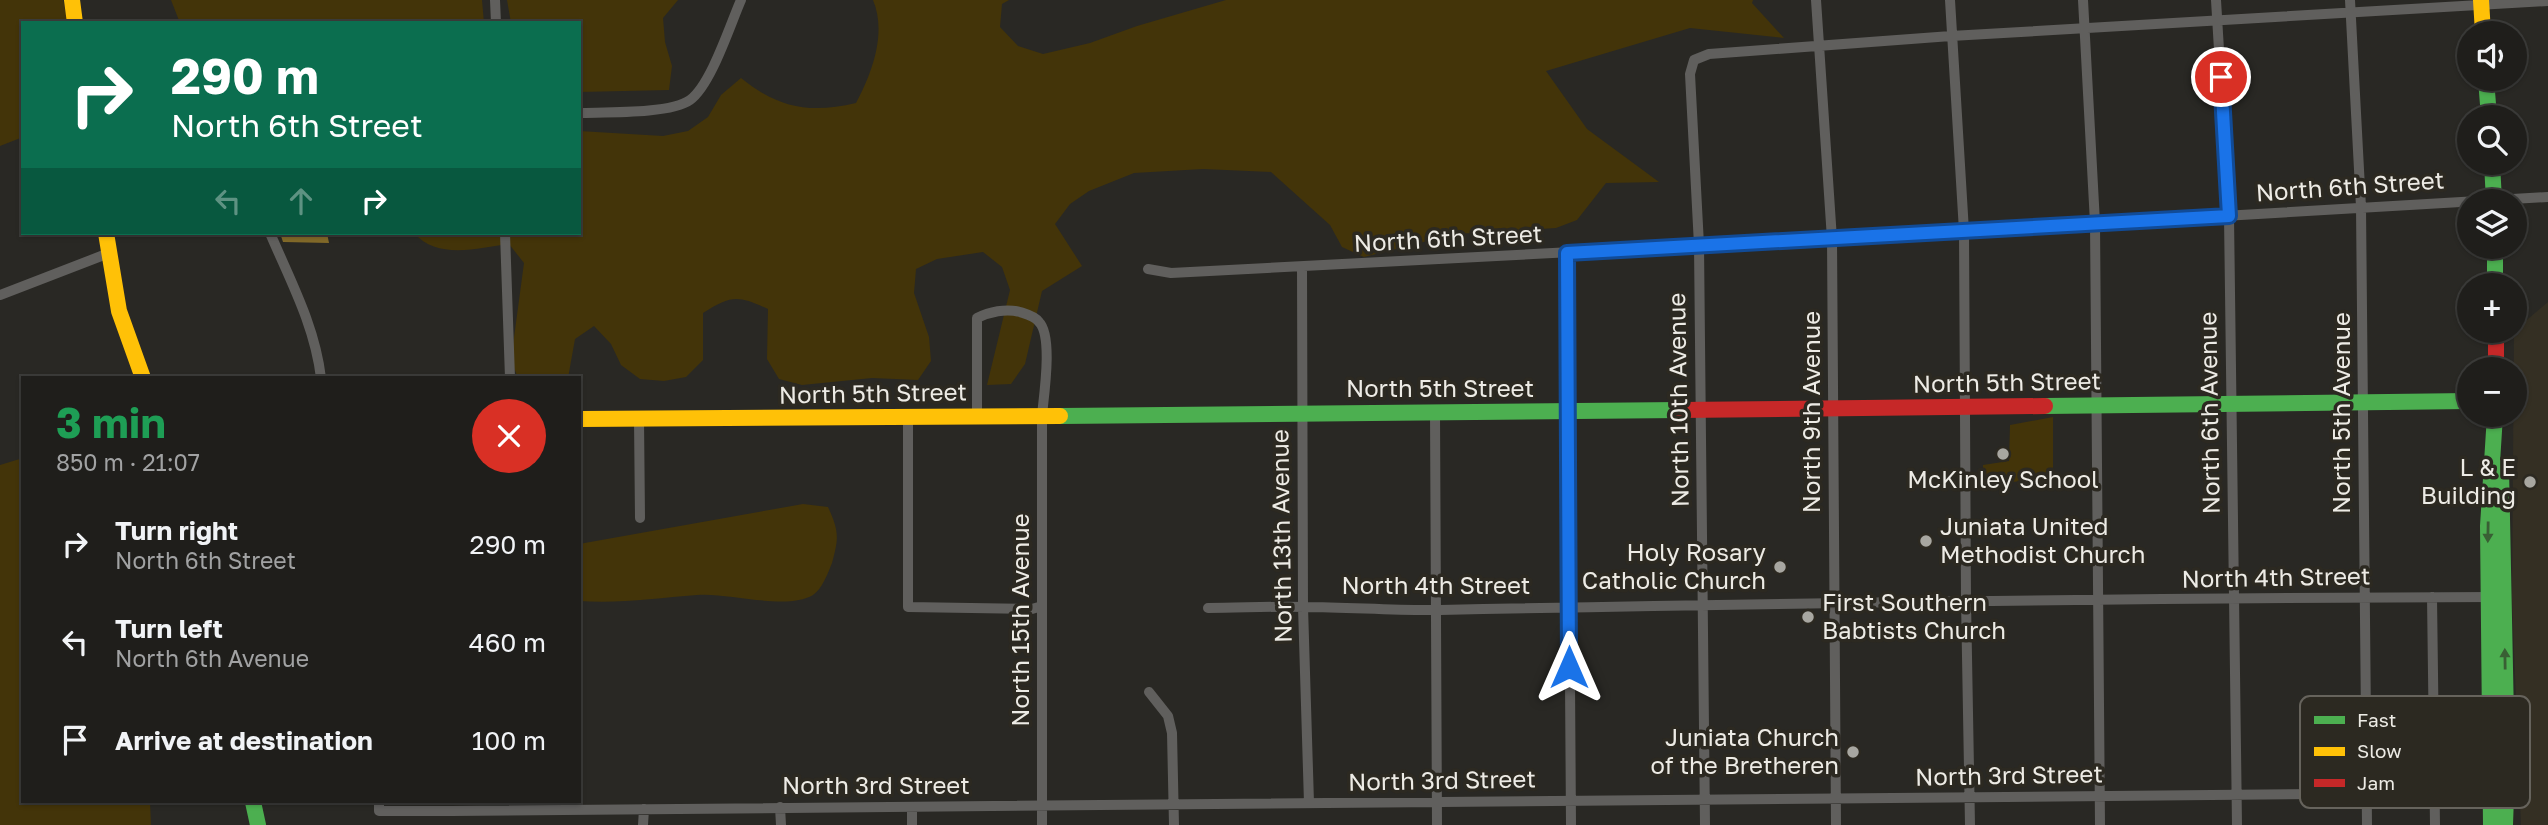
<!DOCTYPE html>
<meta charset="utf-8">
<style>
body{margin:0;font-family:"Golos Text",sans-serif;background:#272724;color:#f1f3f6;height:100vh;display:flex;flex-direction:column;font-size:26px;white-space:nowrap}
*{box-sizing:border-box;margin:0}
p{font-size:23px;color:#a1a2a3}
.icon{flex:none;width:38px;height:38px;fill:none;stroke:currentColor;stroke-width:2;stroke-linecap:round;stroke-linejoin:round}
.map{position:relative;flex:1;overflow:hidden}
.details{position:absolute;left:21px;top:376px;width:560px;height:427px;display:flex;flex-direction:column;background:#1f1e1b;border-radius:0px;box-shadow:0 2px 5px #0004,0 0 0 2px #3c3c3a}
.details>*{flex:none}
.guide{position:absolute;left:21px;top:21px;width:560px;height:214px;border-radius:0px;box-shadow:0 2px 5px #0004,0 0 0 2px #3c3c3a;background:#0b6e4f;color:#fff;overflow:hidden}
.tools{position:absolute;left:2457px;top:21px;display:grid;gap:14px}
.tools a{display:grid;place-items:center;width:70px;height:70px;border-radius:50%;background:#1f1e1b;box-shadow:0 2px 5px #0004,0 0 0 2px #3c3c3a;font-size:35px}
.pin{position:absolute;display:grid;place-items:center;width:60px;height:60px;color:#fff;margin:-30px;border:4px solid #fff;border-radius:50%;box-shadow:0 2px 7px #0007}
.me{position:absolute;width:77px;margin:-38px;rotate:0deg;stroke-linejoin:round;filter:drop-shadow(0 0 5px #0008)}
.turn{display:flex;align-items:center;gap:24px;height:147px;padding:0 35px;font-size:32px}
.turn .icon{width:91px;height:91px;stroke-width:2.5}
.turn b{display:block;font-size:49px;line-height:60px}
.lanes{display:flex;align-items:center;height:66px;padding:0 35px;background:#0003;justify-content:center;gap:35px;direction:ltr}
.lanes .off{opacity:.35}
.round{display:grid;place-items:center;flex:none;width:74px;height:74px;border-radius:37px;background:#272724}
.summary{display:flex;align-items:center;justify-content:space-between;height:119px;padding:0 35px}
h1{font-size:42px;font-weight:700;line-height:52px;color:#1e9e55}
ul{padding:0;list-style:none}
li{display:flex;align-items:center;gap:21px;height:98px;padding:0 35px}
li div{flex:1}
li b{display:block;font-size:26px}
li em{font-style:normal}
.map>svg:first-child{display:block}
</style>
<div class="map">
<svg width="2548" height="825" viewBox="0 0 2548 825">
<rect width="100%" height="100%" fill="#292824"/>
<path fill="#342f23" d="M2548 302V825H2521L2512 599 2514 331Z"/>
<path fill="#433409" d="M0 0H63L68 23H23V137L0 146Z
M171 0H482L484 23H180Z
M507 0H678L663 18 665 42 672 66 669 90 579 92V23H511Z
M873 0H1009L1002 4 1000 27 1018 46 1043 54 1090 43 1137 26 1226 0H1753L1752 3 1784 38 1690 28 1546 71 1587 129 1659 182 1606 183 1577 220 1556 228 1455 234 1364 257 1342 247 1330 225 1271 172 1203 169 1134 173 1089 191 1070 204 1055 224 1082 266 1042 291 1025 364 1011 384 987 385 1010 290 1002 267 983 252 937 259 916 269 914 293 929 337 931 361 918 380 872 378 802 385 779 379 767 359 768 309C738 295 731 295 703 313V360L686 377 664 381 640 379 621 365 611 344 594 326 575 339 568 378H518L511 360 524 263 509 244C478 248 437 260 414 233H579V131L663 136 688 131 708 117 721 95 741 78C778 108 810 114 856 103 872 73 887 33 873 0Z
M2053 417V479L1983 484V465L2009 461 2010 425Z
M23 458V802H150L151 825H0V465Z
M803 504 828 507C839 531 839 538 832 563 828 573 822 589 813 595 786 611 728 592 697 595 657 598 619 604 579 601V544Z"/>
<path fill="#836a29" d="M280 233H327L329 243 283 242Z"/>
<g fill="none" stroke-linecap="round" stroke-linejoin="round">
<path stroke="#605f5d" stroke-width="10" d="M495 0 496 23
M1816 0 1832 239 1836 825
M1950 0 1964 231 1966 600 1970 825
M2083 0 2095 223 2100 825
M2216 0 2229 216 2237 825
M2350 0 2361 207 2367 825
M579 113C605 112 671 114 690 100 711 85 730 25 741 0
M270 233C290 280 315 326 321 378
M505 233 510 378
M1567 253 1571 825
M1302 267 1303 607 1309 803
M1148 269 1171 273 1897 235 2548 197
M0 295 109 253
M1435 413 1437 825
M977 415V318C989 312 1006 308 1020 312 1026 314 1035 316 1039 322 1053 336 1044 395 1042 415V825
M908 417V607L1032 609 1042 606
M639 419 640 518
M2432 597 2435 825
M1208 608C1240 608 1273 606 1305 607 1350 607 1395 611 1440 610 1791 603 2142 598 2493 597
M1149 692 1168 716 1172 733 1174 825
M379 802V811H451L2435 793 2495 790
M780 807 781 825
M643 825 644 809
M912 825V807
M1705 825 1699 245 1690 74 1694 60 1709 54 1951 36 2548 1"/>
<path stroke="#4caf50" stroke-width="16" d="M2486 79 2489 117
M2492 163 2494 201
M2495 247V285
M2045 406 2469 401
M1060 416 1680 410
M2501 468 2507 768 2505 825
M253 802 258 825
M2491 825 2488 526 2495 415"/>
<path stroke="#ffc107" stroke-width="16" d="M72 0 75 23
M2481 0 2483 33
M106 233 119 311 143 378
M579 419 1060 416"/>
<path stroke="#c62828" stroke-width="16" d="M2496 331V369
M1680 410 2045 406"/>
</g>
<defs><path id="oneway-solid" d="M-6-.8H1V-3.2L6.5 0L1 3.2V.8H-6Z" transform="scale(1.75)"/></defs>
<g fill="#395f34">
<use href="#oneway-solid" transform="translate(2488 532) rotate(91)"/>
<use href="#oneway-solid" transform="translate(2505 659) rotate(-91)"/>
</g>
<g fill="none" stroke-linecap="round" stroke-linejoin="round">
<defs>
<path id="route" d="M1569 667 1567 253 2229 216 2221 77"/>
</defs>
<use href="#route" stroke="#114b97" stroke-width="18"/>
<use href="#route" stroke="#1a73e8" stroke-width="12"/>
</g>
<g fill="#a8a7a1" stroke="#2c2921" stroke-width="2.5">
<circle cx="2003" cy="454" r="7"/>
<circle cx="2530" cy="482" r="7"/>
<circle cx="1926" cy="541" r="7"/>
<circle cx="1780" cy="567" r="7"/>
<circle cx="1808" cy="617" r="7"/>
<circle cx="1853" cy="752" r="7"/>
</g>
<g text-anchor="middle" stroke-width="7" stroke-linejoin="round" paint-order="stroke">
<g font-size="24" fill="#edebe5" stroke="#2c2921">
<text transform="translate(2350 187) rotate(-4)" y="8">North 6th Street</text>
<text transform="translate(1448 239) rotate(-3)" y="8">North 6th Street</text>
<text transform="translate(2007 383) rotate(-1)" y="8">North 5th Street</text>
<text x="1440" y="397">North 5th Street</text>
<text transform="translate(873 394) rotate(-1)" y="8">North 5th Street</text>
<text transform="translate(1679 400) rotate(-91)" y="8">North 10th Avenue</text>
<text transform="translate(1812 412) rotate(-90)" y="8">North 9th Avenue</text>
<text transform="translate(2210 413) rotate(-91)" y="8">North 6th Avenue</text>
<text transform="translate(2342 413) rotate(-90)" y="8">North 5th Avenue</text>
<text transform="translate(1282 536) rotate(-91)" y="8">North 13th Avenue</text>
<text transform="translate(2276 578) rotate(-1)" y="8">North 4th Street</text>
<text x="1436" y="594">North 4th Street</text>
<text transform="translate(1021 620) rotate(-90)" y="8">North 15th Avenue</text>
<text transform="translate(2009 776) rotate(-1)" y="8">North 3rd Street</text>
<text transform="translate(1442 781) rotate(-1)" y="8">North 3rd Street</text>
<text x="876" y="794">North 3rd Street</text>
</g>
<g font-size="24" fill="#edebe5" stroke="#2c2921" text-anchor="end">
<text x="2516" y="476">L &amp; E<tspan x="2516" dy="28">Building</tspan></text>
<text x="2003" y="488" text-anchor="middle">McKinley School</text>
<text x="1940" y="535" text-anchor="start">Juniata United<tspan x="1940" dy="28">Methodist Church</tspan></text>
<text x="1766" y="561">Holy Rosary<tspan x="1766" dy="28">Catholic Church</tspan></text>
<text x="1822" y="611" text-anchor="start">First Southern<tspan x="1822" dy="28">Babtists Church</tspan></text>
<text x="1839" y="746">Juniata Church<tspan x="1839" dy="28">of the Bretheren</tspan></text>
</g>
</g>
<rect x="2300" y="696" width="230" height="112" rx="10" fill="#2c2921" stroke="#66635c" stroke-width="2"/>
<rect x="2314" y="716" width="31" height="8" fill="#4caf50"/>
<rect x="2314" y="747" width="31" height="9" fill="#ffc107"/>
<rect x="2314" y="779" width="31" height="8" fill="#c62828"/>
<g font-size="19" fill="#edebe5">
<text x="2357" y="727">Fast</text>
<text x="2357" y="758">Slow</text>
<text x="2357" y="790">Jam</text>
</g>
</svg>
<div class="tools">
<a><svg class="icon" aria-label="sound" viewBox="0 0 24 24"><path d="M4 9h4l5-4v14l-5-4H4zM17 9q2 3 0 6"/></svg></a>
<a><svg class="icon" aria-label="search" viewBox="0 0 24 24"><circle cx="10" cy="10" r="6"/><path d="M15 15l6 6"/></svg></a>
<a><svg class="icon" aria-label="layers" viewBox="0 0 24 24"><path d="M12 4l9 5-9 5-9-5zM3 14l9 5 9-5"/></svg></a>
<a>+</a>
<a>−</a>
</div>
<div class="pin" style="left:2221px;top:77px;background:#d93025"><svg class="icon" aria-label="arrive" viewBox="0 0 24 24"><path d="M6 21V4h12l-3 4 3 4H6"/></svg></div>
<svg class="me" style="left:1569px;top:667px" viewBox="-20 -20 40 40"><path d="M0-17L14 15 0 8-14 15z" fill="#1a73e8" stroke="#fff" stroke-width="4"/></svg>
<div class="guide">
<div class="turn"><svg class="icon" aria-label="right" viewBox="0 0 24 24"><path d="M7 20v-9h11M14 6l5 5-5 5"/></svg><div><b>290 m</b>North 6th Street</div></div>
<div class="lanes"><svg class="icon off" aria-label="left" viewBox="0 0 24 24"><path d="M17 20v-9H6M10 6l-5 5 5 5"/></svg><svg class="icon off" aria-label="ahead" viewBox="0 0 24 24"><path d="M12 20V5M6 11l6-6 6 6"/></svg><svg class="icon" aria-label="right" viewBox="0 0 24 24"><path d="M7 20v-9h11M14 6l5 5-5 5"/></svg></div>
</div>
<section class="details">
<div class="summary"><div><h1>3 min</h1><p>850 m · 21:07</p></div><a class="round" style="background:#d93025;color:#fff"><svg class="icon" aria-label="close" viewBox="0 0 24 24"><path d="M6 6l12 12M18 6L6 18"/></svg></a></div>
<ul>
<li><svg class="icon" aria-label="right" viewBox="0 0 24 24"><path d="M7 20v-9h11M14 6l5 5-5 5"/></svg><div><b>Turn right</b><p>North 6th Street</p></div><em>290 m</em></li>
<li><svg class="icon" aria-label="left" viewBox="0 0 24 24"><path d="M17 20v-9H6M10 6l-5 5 5 5"/></svg><div><b>Turn left</b><p>North 6th Avenue</p></div><em>460 m</em></li>
<li><svg class="icon" aria-label="arrive" viewBox="0 0 24 24"><path d="M6 21V4h12l-3 4 3 4H6"/></svg><div><b>Arrive at destination</b></div><em>100 m</em></li>
</ul>
</section>
</div>
